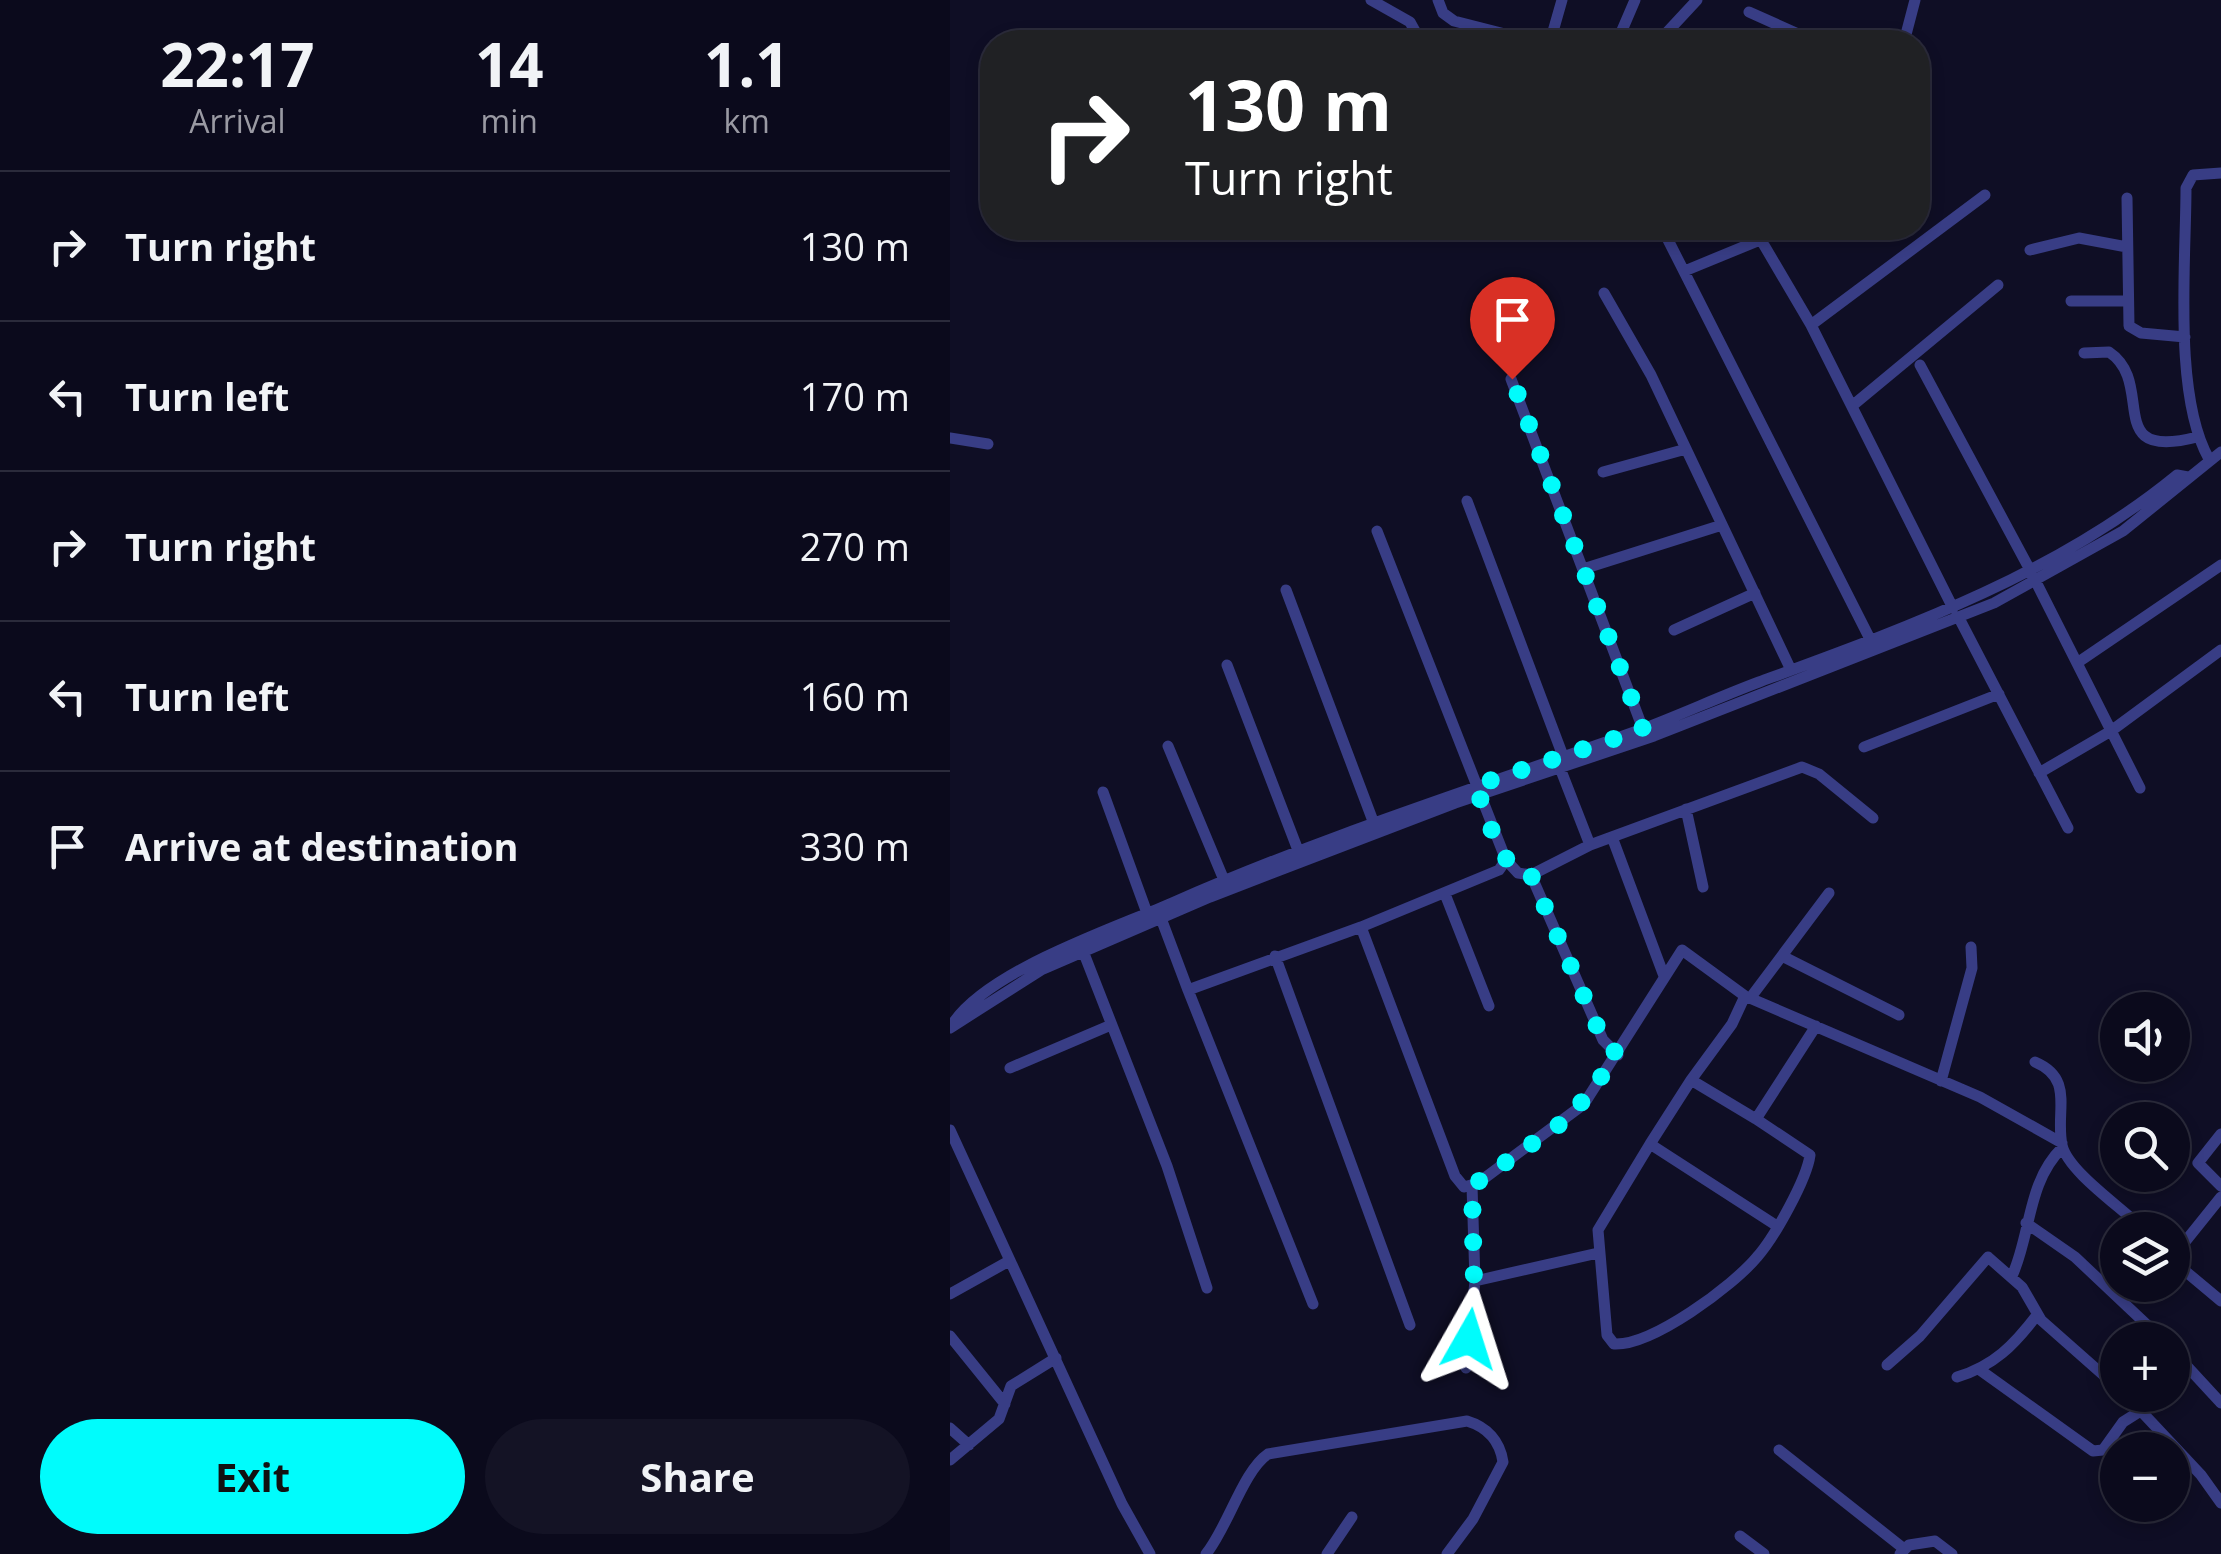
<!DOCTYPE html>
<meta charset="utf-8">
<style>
body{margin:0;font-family:"Open Sans",sans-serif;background:#141325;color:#f1f3f6;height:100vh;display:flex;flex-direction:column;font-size:38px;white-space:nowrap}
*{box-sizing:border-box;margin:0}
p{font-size:32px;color:#9a9aa3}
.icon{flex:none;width:55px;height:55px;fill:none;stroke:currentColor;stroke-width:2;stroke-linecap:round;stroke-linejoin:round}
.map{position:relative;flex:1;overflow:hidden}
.side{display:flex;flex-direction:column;background:#0b0a1c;width:950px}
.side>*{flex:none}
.top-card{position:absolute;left:30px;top:30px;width:950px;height:210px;border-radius:40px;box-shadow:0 5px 15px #0003,0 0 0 2px #2b2b3b;background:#202124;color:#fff;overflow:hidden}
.tools{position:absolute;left:1150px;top:992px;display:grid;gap:20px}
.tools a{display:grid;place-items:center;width:90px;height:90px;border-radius:50%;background:#0b0a1c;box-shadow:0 5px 15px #0003,0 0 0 2px #2b2b3b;font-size:50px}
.pin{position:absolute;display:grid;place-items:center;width:85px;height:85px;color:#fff;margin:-102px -42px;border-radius:50% 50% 50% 0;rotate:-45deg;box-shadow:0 0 10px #0007}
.pin .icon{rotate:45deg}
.me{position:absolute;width:110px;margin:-55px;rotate:6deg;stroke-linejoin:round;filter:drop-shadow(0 0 8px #0008)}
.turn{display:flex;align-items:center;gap:35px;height:210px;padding:0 40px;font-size:45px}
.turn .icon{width:130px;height:130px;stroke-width:2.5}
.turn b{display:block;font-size:70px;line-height:85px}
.eta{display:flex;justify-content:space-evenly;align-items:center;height:170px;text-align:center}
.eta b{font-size:60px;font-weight:700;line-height:70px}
.action{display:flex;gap:20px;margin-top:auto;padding:20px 40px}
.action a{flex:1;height:115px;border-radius:60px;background:#00fcfc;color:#111;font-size:40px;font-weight:700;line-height:115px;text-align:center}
.action a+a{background:#141325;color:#f1f3f6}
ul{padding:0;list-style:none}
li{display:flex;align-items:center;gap:30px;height:150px;padding:0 40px;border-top:2px solid #2b2b3b}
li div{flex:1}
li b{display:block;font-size:38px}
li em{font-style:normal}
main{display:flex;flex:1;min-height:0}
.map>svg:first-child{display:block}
</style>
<main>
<section class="side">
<div class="eta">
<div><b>22:17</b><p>Arrival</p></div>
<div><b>14</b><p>min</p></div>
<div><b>1.1</b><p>km</p></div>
</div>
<ul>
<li><svg class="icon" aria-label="right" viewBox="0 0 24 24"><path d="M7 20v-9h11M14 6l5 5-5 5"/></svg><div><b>Turn right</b></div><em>130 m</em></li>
<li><svg class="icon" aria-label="left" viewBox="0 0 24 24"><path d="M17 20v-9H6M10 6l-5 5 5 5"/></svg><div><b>Turn left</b></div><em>170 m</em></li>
<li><svg class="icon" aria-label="right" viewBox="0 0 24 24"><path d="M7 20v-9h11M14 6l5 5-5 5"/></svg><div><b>Turn right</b></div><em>270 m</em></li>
<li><svg class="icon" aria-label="left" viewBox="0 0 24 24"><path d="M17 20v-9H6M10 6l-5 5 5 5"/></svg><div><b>Turn left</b></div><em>160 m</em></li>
<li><svg class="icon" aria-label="arrive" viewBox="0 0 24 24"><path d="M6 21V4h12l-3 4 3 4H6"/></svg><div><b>Arrive at destination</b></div><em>330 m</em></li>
</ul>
<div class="action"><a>Exit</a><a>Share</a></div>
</section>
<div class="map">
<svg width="1271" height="1554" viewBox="0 0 1271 1554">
<rect width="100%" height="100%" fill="#0f0e25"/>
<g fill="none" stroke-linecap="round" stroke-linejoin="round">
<path stroke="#383d85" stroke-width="11" d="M421 0 460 22 471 42
M488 0 493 13 504 21 586 42
M799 12 866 42
M600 42 612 0
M667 42 685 0
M708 42 747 0
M954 42 965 0
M1177 198 1179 326 1191 333 1235 337
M712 228 921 641
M811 240 861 325
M1080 250 1129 238 1177 247
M737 270 839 228
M654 293 701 375 841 670
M1121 301H1178
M1134 353 1159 352C1207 384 1151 462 1247 437
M970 365 1080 570 1190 788
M561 379 693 729
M902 406 1048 285
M0 438 38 444
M1259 459C1223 396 1236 262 1236 188L1243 175 1271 173
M653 472 736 449
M517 501 613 756
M427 531 556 860 568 873 581 875 653 1040 668 1055
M633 569 772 525
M336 590 426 829
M1003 608 861 325 1035 195
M1009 618 1118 828
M724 630 805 593
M1127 663 1271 565
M277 665 351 858
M218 746 274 880
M914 747 1049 694
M1089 773 1161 731 1271 650
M153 792 197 913
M736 809 753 887
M662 837 714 976
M640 845 852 767 869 774 923 818
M581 875 640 845 610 768
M495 894 539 1006
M209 913 238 990 411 927 505 1176 514 1187 528 1183 634 1104 732 950 795 996 1030 1097 1112 1143
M411 927 549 870 556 860
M133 951 217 1166 257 1288
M325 956 460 1325
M832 956 949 1015
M238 990 363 1304
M795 996 782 1024 741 1080 806 1119 866 1026
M801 997 879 893
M0 1028 91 970 260 897 505 803 704 736 1044 603 1173 531 1271 452
M0 1028C32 972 163 929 222 903 374 836 533 786 690 730 730 715 769 697 809 682 956 628 1105 575 1227 475L1238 477
M1085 1062C1125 1079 1105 1111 1112 1145 1118 1172 1174 1209 1194 1230
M60 1068 161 1025
M741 1080 700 1144 827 1226
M991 1081 1022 968 1021 947
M0 1130 172 1504 200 1554
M1271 1134 1248 1163 1271 1186
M700 1144 648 1230 657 1335 664 1344C702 1346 783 1286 807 1257 824 1238 857 1179 860 1155L806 1119
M1076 1223 1125 1257 1213 1340
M1222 1258 1271 1197
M1222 1260 1271 1301
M1062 1276C1081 1235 1077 1182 1112 1148
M525 1281 648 1253
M0 1294 59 1261
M0 1336 55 1404
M1222 1350 1271 1403
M937 1365 970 1336 1038 1257 1072 1287 1091 1320 1168 1388
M516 1368 525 1281 522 1186
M1030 1370 1143 1451 1153 1450 1173 1422 1192 1410
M1007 1377C1044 1366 1064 1345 1087 1315
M1176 1395 1251 1475 1271 1503
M0 1428 19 1445
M829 1450 953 1548
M0 1460 49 1419 61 1386 106 1358
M790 1536 814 1554
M256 1554C278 1527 293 1471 318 1454L517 1421C537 1427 550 1441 553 1462L523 1519 497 1554
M377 1554 402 1517
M950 1554 959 1545 985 1541 1002 1554"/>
</g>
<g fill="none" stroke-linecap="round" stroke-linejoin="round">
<path stroke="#00fcfc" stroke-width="18" stroke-dasharray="0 32.4" d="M519 1339 524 1281 522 1186 620 1117 668 1055 653 1040 581 875C544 867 541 815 524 786L693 729 562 379"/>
</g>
</svg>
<div class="tools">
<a><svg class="icon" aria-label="sound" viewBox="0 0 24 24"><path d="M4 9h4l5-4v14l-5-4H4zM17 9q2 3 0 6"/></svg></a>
<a><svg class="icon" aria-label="search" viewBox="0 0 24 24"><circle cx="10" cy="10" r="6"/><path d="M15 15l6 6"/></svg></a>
<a><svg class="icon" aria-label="layers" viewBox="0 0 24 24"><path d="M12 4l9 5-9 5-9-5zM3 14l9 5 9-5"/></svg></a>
<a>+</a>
<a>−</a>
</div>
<div class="pin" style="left:562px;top:379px;background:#d93025"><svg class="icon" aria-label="arrive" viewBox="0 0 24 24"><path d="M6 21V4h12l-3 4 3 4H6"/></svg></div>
<svg class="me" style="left:519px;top:1339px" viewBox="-20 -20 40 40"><path d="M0-17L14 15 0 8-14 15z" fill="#00fcfc" stroke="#fff" stroke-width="4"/></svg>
<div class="top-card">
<div class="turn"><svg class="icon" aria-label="right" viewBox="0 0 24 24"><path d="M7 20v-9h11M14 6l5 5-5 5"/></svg><div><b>130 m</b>Turn right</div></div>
</div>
</div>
</main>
